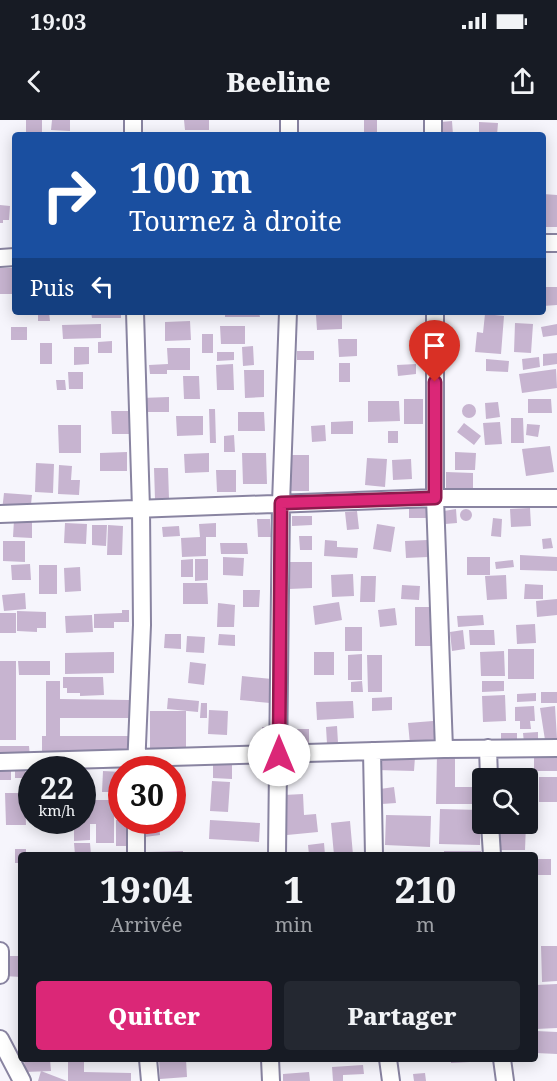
<!DOCTYPE html>
<html lang="fr">
<meta charset="utf-8">
<style>
body{margin:0;font-family:"Noto Serif",serif;background:#242831;color:#f1f3f6;height:100vh;display:flex;flex-direction:column;font-size:22px;white-space:nowrap}
*{box-sizing:border-box;margin:0}
p{font-size:20px;color:#9ea1a6}
.icon{flex:none;width:33px;height:33px;fill:none;stroke:currentColor;stroke-width:2;stroke-linecap:round;stroke-linejoin:round}
.map{position:relative;flex:1;overflow:hidden}
.details{position:absolute;left:18px;top:732px;width:520px;height:210px;display:flex;flex-direction:column;background:#171b24;border-radius:6px;box-shadow:0 3px 15px #0003}
.details>*{flex:none}
.top-card{position:absolute;left:12px;top:12px;width:534px;height:183px;border-radius:6px;box-shadow:0 3px 15px #0003;background:#1a4fa0;color:#fff;overflow:hidden}
.controls{position:absolute;left:472px;top:648px;display:grid;gap:12px}
.controls a{display:grid;place-items:center;width:66px;height:66px;border-radius:6px;background:#171b24;box-shadow:0 3px 15px #0003;font-size:30px}
.speed{position:absolute;left:18px;top:636px;display:flex;gap:12px;font-size:30px;font-weight:700;text-align:center}
.speed>*{display:grid;place-content:center;width:78px;height:78px;border-radius:50%;background:#171b24;box-shadow:0 3px 15px #0003;line-height:1}
.speed small{font-size:15px;font-weight:400}
.speed .limit{border:9px solid #d22;background:#fff;color:#111}
.pin{position:absolute;display:grid;place-items:center;width:51px;height:51px;color:#fff;margin:-62px -26px;border-radius:50% 50% 50% 0;rotate:-45deg;box-shadow:0 0 6px #0007}
.pin .icon{rotate:45deg}
.me{position:absolute;width:66px;margin:-33px;rotate:0deg;stroke-linejoin:round;filter:drop-shadow(0 0 4px #0008)}
.turn{display:flex;align-items:center;gap:21px;height:126px;padding:0 18px;font-size:27px}
.turn .icon{width:78px;height:78px;stroke-width:2.5}
.turn b{display:block;font-size:42px;line-height:51px}
.then{display:flex;align-items:center;height:57px;padding:0 18px;background:#0003;gap:12px;font-size:22px}
.eta{display:flex;justify-content:space-evenly;align-items:center;height:102px;text-align:center}
.eta b{font-size:36px;font-weight:800;line-height:42px}
.primary-button{display:flex;gap:12px;margin-top:auto;padding:12px 18px}
.primary-button a{flex:1;height:69px;border-radius:6px;background:#db2777;color:#fff;font-size:24px;font-weight:800;line-height:69px;text-align:center}
.primary-button a+a{background:#242831;color:#f1f3f6}
.status{display:flex;justify-content:space-between;align-items:center;height:42px;padding:0 30px;background:#171b24;direction:ltr}
.status svg{height:16px;fill:currentColor}
header{display:flex;justify-content:space-between;align-items:center;height:78px;padding:0 18px;background:#171b24;font-size:27px;font-weight:800}
.map>svg:first-child{display:block}
</style>
<div class="status"><b>19:03</b><svg viewBox="0 0 49 12"><path d="M0 12V9h3v3zM5 12V6h3v6zM10 12V3h3v9zM15 12V0h3v12zM26 1h20v11H26zM47 4h2v5h-2z"/></svg></div>
<header><svg class="icon" aria-label="back" viewBox="0 0 24 24"><path d="M15 5l-7 7 7 7"/></svg>Beeline<svg class="icon" aria-label="share" viewBox="0 0 24 24"><path d="M12 15V3M7 8l5-5 5 5M5 13v7h14v-7"/></svg></header>
<div class="map">
<svg width="557" height="961" viewBox="0 0 557 961">
<rect width="100%" height="100%" fill="#f6f5fc"/>
<path fill="#c7b4d0" d="M26 0H42V15H26Z
M52 0H70V11L51 10Z
M184 0H209V10H185Z
M364 0H377V15H364Z
M452 1 453 15H442L441 2Z
M479 2 498 3 497 15H479Z
M543 74 557 75V107H543Z
M0 85 10 86 9 100H3V103H0Z
M0 148H15V174H0Z
M543 167H557V185L543 186Z
M38 192H49L50 201H38Z
M91 192H121V198H92Z
M225 192H259L260 197H225Z
M342 194V209L317 210 316 195Z
M485 194 504 196 501 234 475 232 477 212 483 213Z
M190 201 191 220 165 221V202Z
M515 203 533 204 531 233 514 232Z
M101 204V218L63 219 62 205Z
M557 204V215L543 217 541 207Z
M220 206H245V224H221Z
M11 207H27V220H11Z
M202 214H213V233H202Z
M338 219H357V236L339 237Z
M112 221V233H98V222Z
M40 223H52V244H40Z
M253 226 254 245 243 246 242 227Z
M74 227H89V244L74 245Z
M167 228H190V250H167V254H150L149 245 168 244Z
M297 231H314V240H297Z
M217 232H234V240L217 241Z
M557 233V244L543 246V234Z
M539 237 540 247 523 250 522 239Z
M486 239 509 241 508 252 486 251Z
M339 243H350V262H339Z
M233 244 234 270H217L216 245Z
M416 244V254L398 256 397 245Z
M556 249 557 268 522 273 519 254Z
M244 250H264V277L245 278Z
M68 252H83V269H69Z
M183 256H199L200 279H184Z
M56 260H65L66 270H57Z
M169 277V292H141V278Z
M404 279H423V304H404Z
M528 279H551L552 293H528Z
M368 281H399L400 301 368 302Z
M498 282 500 297 486 299 485 283Z
M462 291a7 7 0 1 1 14 0a7 7 0 1 1-14 0Z
M209 289H215L216 323H210Z
M111 291H131V314H112Z
M238 292H264L265 311H238Z
M176 296H203V315L177 316Z
M511 298H523L524 323H511Z
M353 301V314H331V302Z
M500 302 502 324 485 325 483 303Z
M464 303 481 316 474 325 457 312Z
M527 304 540 305 538 317 526 315Z
M58 305H81V333H59Z
M325 305 326 321 312 322 311 306Z
M388 311H398V323H388Z
M234 315 235 332H224V316Z
M550 326 554 352 526 356 522 329Z
M127 332V351H100V333Z
M455 332 476 333 475 350H455Z
M209 333V352L185 353 184 334Z
M242 333H266L267 364H243Z
M289 335H309V371H290Z
M367 338 387 339 385 367 365 365Z
M411 339 412 359 393 360 392 340Z
M36 343 54 344 53 373 35 372Z
M59 345 72 346 71 360H80L79 375 58 374Z
M154 348H168L169 379H155Z
M216 350H236V372H217Z
M446 352 473 353V372L446 371Z
M4 373 32 375 30 394 2 391Z
M409 386 428 387V398H409Z
M530 388 531 406 511 407 510 389Z
M460 395a6 6 0 1 1 12 0a6 6 0 1 1-12 0Z
M456 389 457 403 445 404 444 391Z
M357 391 359 409 347 410 345 392Z
M292 396H312V405L292 406Z
M493 398 502 399 501 417 491 416Z
M257 399H270L271 417H258Z
M14 400H32V418L13 417Z
M65 403 87 404 86 424 64 423Z
M216 403V417H206V436L182 437 181 418 200 417 199 404Z
M377 404 395 407 391 432 373 429Z
M92 405H107L106 426 92 425Z
M108 405 123 406 122 435H107Z
M179 406 180 416 163 417 162 407Z
M299 416H312V430H300Z
M551 418 553 428 543 429 542 419Z
M325 420 337 421V427L358 428 357 438 324 436Z
M428 420V437L406 438 405 421Z
M3 421H25V442L3 441Z
M220 423H247L248 434H221Z
M520 435 557 437V451L520 450Z
M223 437 244 438 243 456 223 455Z
M467 437H490V455H467Z
M193 439V457H181V440Z
M195 439H208V460L195 461Z
M513 440 514 447 496 449 495 442Z
M288 442H312V468L289 469Z
M30 444 31 460H12L11 445Z
M39 445H57V474H39Z
M80 447 81 471 65 472 64 448Z
M353 454 354 476 332 477 331 455Z
M506 455 507 479 487 480 485 456Z
M361 456H376L375 482H360Z
M183 463H207L208 484H183Z
M525 464 543 465V479H524Z
M402 465 420 466 419 480 401 479Z
M243 470H260L259 487H243Z
M25 473 26 489 4 491 2 475Z
M557 479V495L537 497 536 481Z
M339 482 342 500 315 505 313 486Z
M218 483 235 485 234 507H217Z
M415 487H433V526H415Z
M395 488 397 505 380 507 378 490Z
M122 490H129V502H114V508H94V494L122 493Z
M17 491 46 492V508H37V512L17 511Z
M0 493H16V513H0Z
M92 495 93 512 66 513 65 496Z
M483 495 484 505 458 507 457 496Z
M535 504 536 523 517 524 516 505Z
M345 507H362V531H345Z
M463 510 465 529 452 531 450 512Z
M469 510H494L495 525H470Z
M165 514H181V529L164 528Z
M219 514 235 515V526L218 525Z
M187 516 205 517 204 533 186 532Z
M508 529H534V559H508Z
M504 531 505 556H481L480 532Z
M114 532V553L65 554V533Z
M314 532H334V555H314Z
M362 534V560H348V535Z
M367 535H382V572H368Z
M0 541H16V620H0Z
M18 541H50V555H19Z
M190 542 206 544 204 565 188 563Z
M242 556 272 559 270 583 240 580Z
M63 557H103L104 575 80 576V573H67V568H63Z
M46 561H60V579L129 580V598H60V616H129V637H42V616H46Z
M362 561 363 572H351V562Z
M482 561H504V571L482 572Z
M541 572H557V583H541Z
M536 573V581L517 582V574Z
M505 575 506 601 483 602 482 576Z
M392 577V590L372 591V578Z
M168 578 199 581 198 592 167 589Z
M353 581 354 598 317 600 316 582Z
M201 583H207V598H200Z
M534 586 535 601H530L531 609H520V601H515V587Z
M555 586 557 619 545 620 540 588Z
M209 590 228 591 227 615 208 614Z
M150 591H186V632H150Z
M433 601 435 622 410 624 408 603Z
M337 606 338 623 327 624 326 607Z
M262 607H274V627H262Z
M290 609H309V627L290 626Z
M538 612V622L524 623 523 613Z
M501 613H517V623H501Z
M0 626H29L30 637 0 638Z
M437 634H455V667H476V684H436Z
M377 635 415 637 414 651 377 650Z
M534 637H557V651H534Z
M213 643 232 644V659L213 658Z
M0 648H11V660H0Z
M25 649 26 658H15V650Z
M103 651 122 652V672H102Z
M539 657H557V682H539Z
M212 661 230 662 228 692 210 691Z
M394 667 396 683 382 684 380 669Z
M5 673H25L26 705H6Z
M303 674 304 695 316 694 318 712 287 715 284 675Z
M82 680H114V723H96V704H90V720L74 721V700H82Z
M440 689 481 690 480 725 439 724Z
M386 695 431 696 430 727 385 725Z
M116 700H130V726H116Z
M159 700 160 715 145 717 143 702Z
M210 700 260 703 259 722 209 719Z
M350 701 353 735H334L331 703Z
M499 704H526L525 730H499Z
M74 723H90L91 735H75Z
M324 723 325 735H309L308 725Z
M15 729H26V735H21V743H15Z
M183 731V735H147V732Z
M444 731H481V735H444Z
M536 739H551V755H536Z
M541 826H557V861L542 862Z
M5 836H21V857L4 856Z
M557 864V908L536 909V865Z
M536 911 557 912V934L536 933Z
M24 939H50L51 951 25 952Z
M68 939H84V952L131 953V961H68Z
M159 939H186L187 957 160 959Z
M451 939H488V941L451 943Z
M363 945 364 954 343 955V961H333L332 947Z
M41 951 67 961H38Z
M309 952 310 961H283V954Z
M425 953 426 961H414L413 954Z"/>
<g fill="none" stroke-linecap="round" stroke-linejoin="round">
<defs>
<path id="minor" d="M133 0V15
M289 0V15
M433 0V15
M543 123H557
M0 138 15 137
M135 192 141 389 142 505 136 649
M435 192V378L444 629
M0 394 435 378H557
M488 628 489 658
M372 631 374 735
M0 642 444 629 557 628
M490 704 492 735
M136 735V700
M277 735 281 383 288 192
M0 831V855
M0 919 22 961
M148 939 150 961
M270 939 271 961
M388 939 391 961
M502 939 505 961"/>
</defs>
<use href="#minor" stroke="#8984a1" stroke-width="20"/>
<use href="#minor" stroke="#fff" stroke-width="16"/>
</g>
<g fill="none" stroke-linecap="round" stroke-linejoin="round">
<defs>
<path id="route" d="M279 635 281 383 435 378V262"/>
</defs>
<use href="#route" stroke="#8e194d" stroke-width="15"/>
<use href="#route" stroke="#db2777" stroke-width="10"/>
</g>
</svg>
<div class="controls">
<a><svg class="icon" aria-label="search" viewBox="0 0 24 24"><circle cx="10" cy="10" r="6"/><path d="M15 15l6 6"/></svg></a>
</div>
<div class="speed"><div>22<small>km/h</small></div><div class="limit">30</div></div>
<div class="pin" style="left:435px;top:262px;background:#d93025"><svg class="icon" aria-label="arrive" viewBox="0 0 24 24"><path d="M6 21V4h12l-3 4 3 4H6"/></svg></div>
<svg class="me" style="left:279px;top:635px" viewBox="-20 -20 40 40"><circle r="19" fill="#fff"/><path d="M0-13L10 11 0 6-10 11z" fill="#db2777"/></svg>
<div class="top-card">
<div class="turn"><svg class="icon" aria-label="right" viewBox="0 0 24 24"><path d="M7 20v-9h11M14 6l5 5-5 5"/></svg><div><b>100 m</b>Tournez à droite</div></div>
<div class="then">Puis<svg class="icon" aria-label="left" viewBox="0 0 24 24"><path d="M17 20v-9H6M10 6l-5 5 5 5"/></svg></div>
</div>
<section class="details">
<div class="eta">
<div><b>19:04</b><p>Arrivée</p></div>
<div><b>1</b><p>min</p></div>
<div><b>210</b><p>m</p></div>
</div>
<div class="primary-button"><a>Quitter</a><a>Partager</a></div>
</section>
</div>
